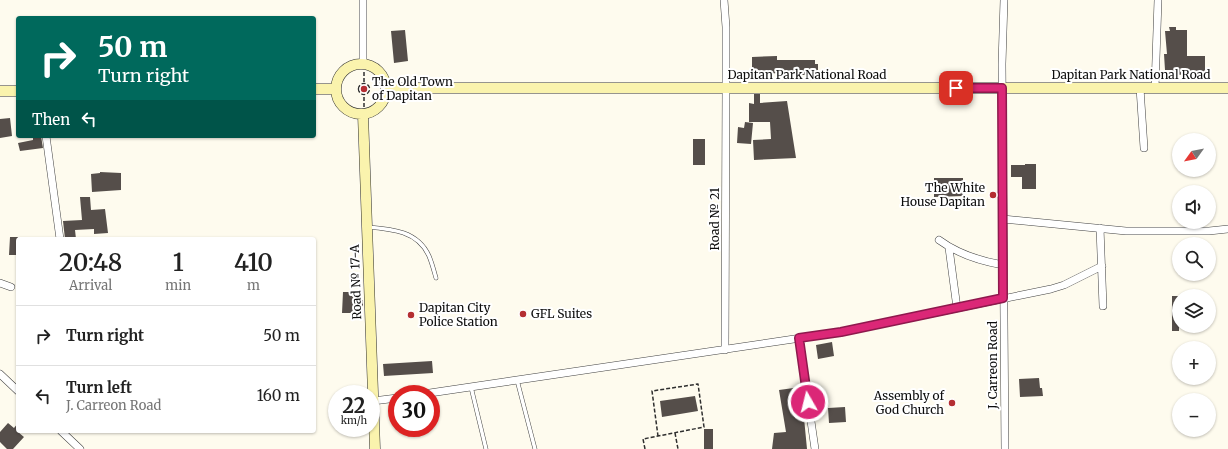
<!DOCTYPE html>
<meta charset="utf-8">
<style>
body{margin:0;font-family:Merriweather,serif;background:#f6f6f6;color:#222;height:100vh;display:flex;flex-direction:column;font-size:15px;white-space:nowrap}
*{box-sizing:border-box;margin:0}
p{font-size:13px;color:#767676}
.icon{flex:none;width:22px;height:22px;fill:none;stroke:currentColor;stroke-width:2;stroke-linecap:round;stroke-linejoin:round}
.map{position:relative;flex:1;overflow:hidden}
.sheet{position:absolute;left:16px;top:237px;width:300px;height:196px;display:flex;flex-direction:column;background:#fff;border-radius:4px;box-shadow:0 1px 3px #0004}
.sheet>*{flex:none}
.top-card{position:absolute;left:16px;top:16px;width:300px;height:122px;border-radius:4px;box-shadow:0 1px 3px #0004;background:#00695c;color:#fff;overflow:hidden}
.needle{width:26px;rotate:237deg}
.tools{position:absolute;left:1172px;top:133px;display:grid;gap:8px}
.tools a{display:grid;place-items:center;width:44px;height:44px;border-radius:50%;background:#fff;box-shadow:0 1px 3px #0004;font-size:20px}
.speed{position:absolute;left:328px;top:385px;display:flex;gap:8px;font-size:20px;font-weight:700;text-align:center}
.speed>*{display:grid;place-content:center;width:52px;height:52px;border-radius:50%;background:#fff;box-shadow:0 1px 3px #0004;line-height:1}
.speed small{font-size:10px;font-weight:400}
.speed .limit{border:6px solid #d22;background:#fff;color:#111}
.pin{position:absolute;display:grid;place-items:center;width:34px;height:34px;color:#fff;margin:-17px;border-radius:8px;box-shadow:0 2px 6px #0006}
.me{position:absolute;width:44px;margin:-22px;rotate:352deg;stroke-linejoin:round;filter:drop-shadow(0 0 3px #0008)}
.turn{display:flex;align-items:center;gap:14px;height:84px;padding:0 16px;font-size:18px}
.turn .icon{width:52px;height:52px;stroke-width:2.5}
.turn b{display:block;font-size:28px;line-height:34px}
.then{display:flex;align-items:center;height:38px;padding:0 16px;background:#0003;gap:8px;font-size:15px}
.eta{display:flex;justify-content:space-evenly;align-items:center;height:68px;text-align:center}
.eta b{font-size:24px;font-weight:600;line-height:28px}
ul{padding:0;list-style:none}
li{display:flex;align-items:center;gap:12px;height:60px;padding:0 16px;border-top:1px solid #e0e0e0}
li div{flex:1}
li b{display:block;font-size:15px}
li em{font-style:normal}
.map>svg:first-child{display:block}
</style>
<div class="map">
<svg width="1228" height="449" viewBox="0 0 1228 449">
<rect width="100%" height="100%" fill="#fefbee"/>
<path fill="#554e4a" d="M1169 27H1176V30H1187V56H1205V74L1172 75 1171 70H1165L1164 54H1167L1165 31H1170Z
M405 30 408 61 394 63 391 31Z
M777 56V60H815V64H818V71H815V77H807V75H784L783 73 752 74V57Z
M754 94H760V103L787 101 796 158 754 160 753 140 771 139 770 122H749V103L754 104Z
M10 118 12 136 0 138V119Z
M745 122 753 123 751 144 737 143 738 127 744 128Z
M33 136H41L43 148 20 151 18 143 33 140Z
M693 139H705V165H693Z
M1025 164H1036V189H1022V177H1011V165H1025Z
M100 172 121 173V190L92 192 91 174 100 173Z
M934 178H963V196L934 197Z
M80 197H90L91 210 105 209 108 233 94 234V229L75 230 76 239H65L63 221 82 220Z
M10 237H18V255H9Z
M343 292H357V296H361L360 300H363V306L361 307V313H342Z
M1172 296H1179V331H1172Z
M832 342 834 356 818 359 816 345Z
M432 361 433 373 384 376 383 364Z
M1039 378 1040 388H1042L1043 396 1020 397 1019 379Z
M801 387 807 449H772L774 433 786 432 779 390Z
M695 396 698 411 662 417 660 401Z
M845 407 846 422 829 423 828 408Z
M8 423 14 428 18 423V432L24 437 13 449H7L0 442V432Z
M704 429H713V449H704Z"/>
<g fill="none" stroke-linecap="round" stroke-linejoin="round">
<defs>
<path id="lane" d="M367 227C392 229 418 231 429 256 432 263 434 271 436 278
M517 380 535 449
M471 387 486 449"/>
<path id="street" d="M363 0V64
M724 0 726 27V88L725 350
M1004 0 1002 64 1005 449
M1140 88 1144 148
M1155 88 1158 0
M46 136 60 239
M1003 219 1126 231H1209L1228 229
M1100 228 1103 306
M939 240C958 254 980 261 1003 265
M949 248 957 308
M0 283 11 287
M799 338 815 449
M0 374 18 391
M423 394 841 332 1051 289 1064 285 1102 266
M373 401 397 398
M61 431 80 449"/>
<path id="secondary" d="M336 89a25 25 0 1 1 50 0a25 25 0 1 1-50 0Z
M386 88H1228
M314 89H335
M0 91H18
M363 115 375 449"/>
</defs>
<use href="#lane" stroke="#404040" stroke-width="4.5"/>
<use href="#street" stroke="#404040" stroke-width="8"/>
<use href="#secondary" stroke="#2f2f2f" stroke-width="11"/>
<path stroke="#2f2f2f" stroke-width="1.5" stroke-dasharray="4 2" stroke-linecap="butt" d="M364 72V83
M358.5 89a5.5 5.5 0 1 1 11 0a5.5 5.5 0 1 1-11 0Z
M364 107V95
M675 433 678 449
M645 449 643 439 704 427 698 384 652 391 658 436"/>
<use href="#lane" stroke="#fff" stroke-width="3.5"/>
<use href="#street" stroke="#fff" stroke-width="7"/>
<use href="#secondary" stroke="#faf3ad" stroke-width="10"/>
</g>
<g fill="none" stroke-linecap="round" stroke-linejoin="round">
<defs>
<path id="route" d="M808 402 799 338 841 332 1003 298 1002 88H956"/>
</defs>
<use href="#route" stroke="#8e194d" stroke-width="10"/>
<use href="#route" stroke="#db2777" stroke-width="7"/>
</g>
<g fill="#b42e32" stroke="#fff" stroke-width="1.5">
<circle cx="364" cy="89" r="4"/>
<circle cx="993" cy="195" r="4"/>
<circle cx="523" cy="314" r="4"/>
<circle cx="411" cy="315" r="4"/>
<circle cx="952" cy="403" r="4"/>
</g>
<g text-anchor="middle" stroke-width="4" stroke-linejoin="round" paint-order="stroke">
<g font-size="12" fill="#0d0d0d" stroke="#fff">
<text x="807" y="79">Dapitan Park National Road</text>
<text x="1131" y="79">Dapitan Park National Road</text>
<text transform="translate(715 219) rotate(-90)" y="4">Road № 21</text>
<text transform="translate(356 282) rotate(-92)" y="4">Road № 17-A</text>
<text transform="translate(993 365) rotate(-90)" y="4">J. Carreon Road</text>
</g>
<g font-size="12" fill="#0d0d0d" stroke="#fff" text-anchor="start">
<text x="372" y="86">The Old Town<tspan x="372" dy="14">of Dapitan</tspan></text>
<text x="985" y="192" text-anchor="end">The White<tspan x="985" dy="14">House Dapitan</tspan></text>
<text x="419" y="312">Dapitan City<tspan x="419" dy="14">Police Station</tspan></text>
<text x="531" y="318">GFL Suites</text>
<text x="944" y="400" text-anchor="end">Assembly of<tspan x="944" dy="14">God Church</tspan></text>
</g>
</g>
</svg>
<div class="tools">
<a><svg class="needle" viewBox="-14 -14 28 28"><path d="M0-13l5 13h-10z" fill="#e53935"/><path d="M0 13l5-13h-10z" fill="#767676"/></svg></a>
<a><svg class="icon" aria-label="sound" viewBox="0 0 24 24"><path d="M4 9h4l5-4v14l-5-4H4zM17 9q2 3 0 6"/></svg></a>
<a><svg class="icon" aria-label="search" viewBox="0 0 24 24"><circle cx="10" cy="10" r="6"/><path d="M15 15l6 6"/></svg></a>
<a><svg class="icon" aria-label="layers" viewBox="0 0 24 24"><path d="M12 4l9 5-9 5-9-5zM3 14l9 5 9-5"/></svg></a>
<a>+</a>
<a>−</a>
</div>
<div class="speed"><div>22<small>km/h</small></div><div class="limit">30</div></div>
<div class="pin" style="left:956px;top:88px;background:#d93025"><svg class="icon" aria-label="arrive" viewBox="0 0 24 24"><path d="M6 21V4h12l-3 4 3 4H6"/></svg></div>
<svg class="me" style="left:808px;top:402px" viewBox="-20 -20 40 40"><circle r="17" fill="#db2777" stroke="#fff" stroke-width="3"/><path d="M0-11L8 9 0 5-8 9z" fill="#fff"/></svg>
<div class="top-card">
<div class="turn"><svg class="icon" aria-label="right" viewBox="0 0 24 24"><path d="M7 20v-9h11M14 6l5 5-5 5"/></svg><div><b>50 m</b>Turn right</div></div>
<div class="then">Then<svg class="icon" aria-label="left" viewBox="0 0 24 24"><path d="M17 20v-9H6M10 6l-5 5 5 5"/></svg></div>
</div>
<section class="sheet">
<div class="eta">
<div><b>20:48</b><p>Arrival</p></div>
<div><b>1</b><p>min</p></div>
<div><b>410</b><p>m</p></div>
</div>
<ul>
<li><svg class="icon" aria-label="right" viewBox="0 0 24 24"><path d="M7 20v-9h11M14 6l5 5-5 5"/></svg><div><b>Turn right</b></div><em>50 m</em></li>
<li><svg class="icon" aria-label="left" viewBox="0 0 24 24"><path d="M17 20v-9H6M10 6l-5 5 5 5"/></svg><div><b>Turn left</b><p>J. Carreon Road</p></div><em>160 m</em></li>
</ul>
</section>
</div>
